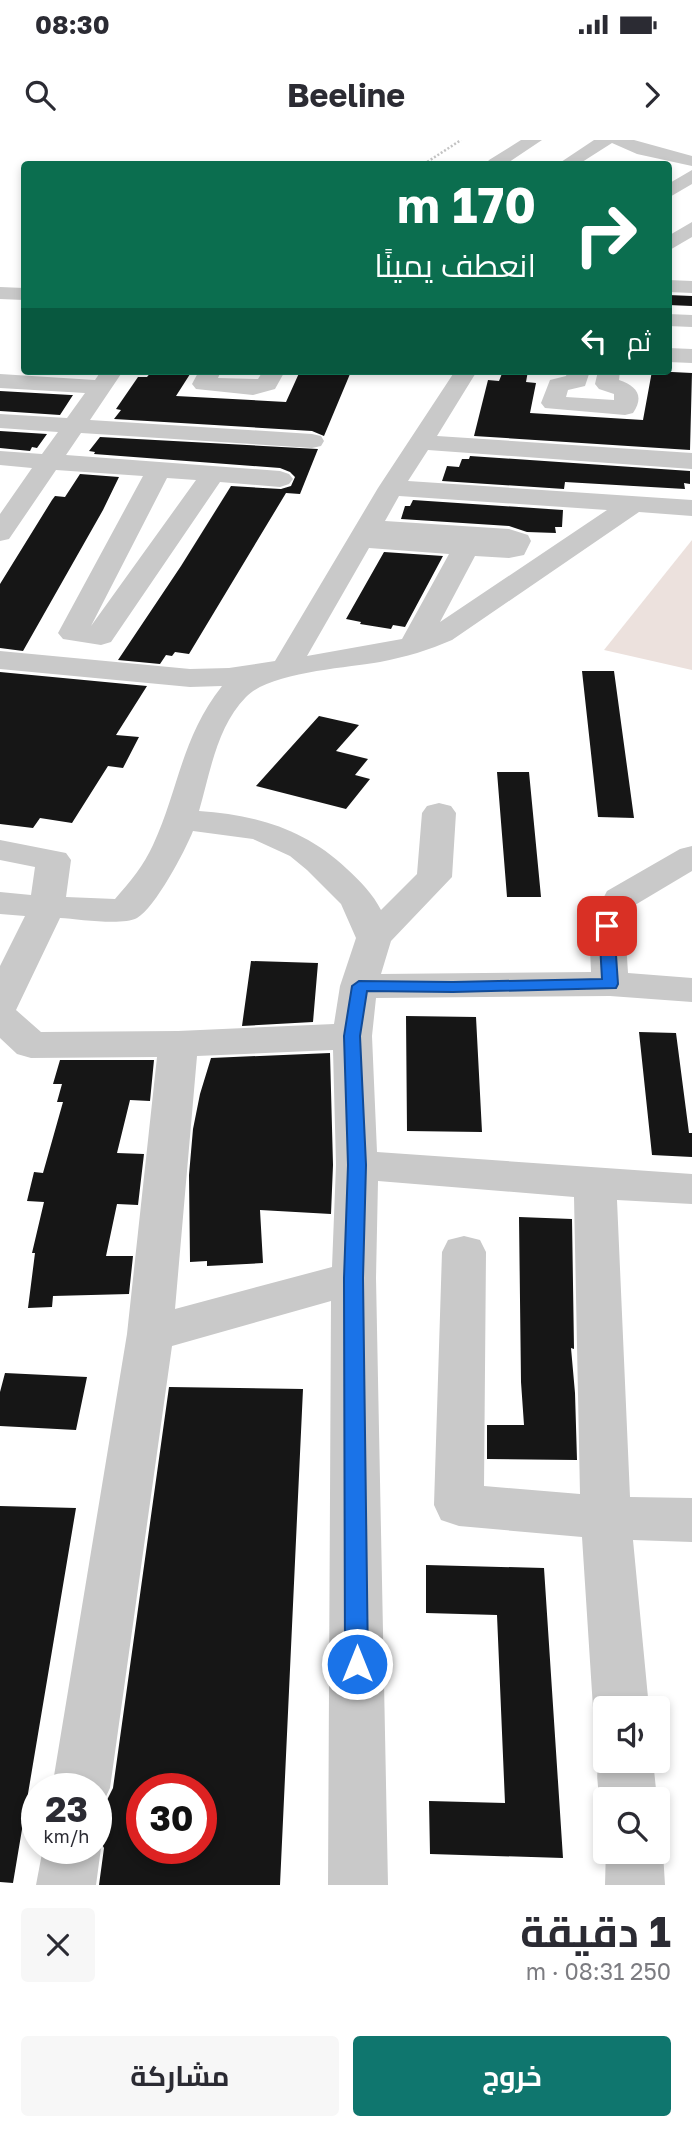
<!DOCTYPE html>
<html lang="ar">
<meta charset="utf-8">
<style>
body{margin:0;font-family:"Golos Text",Cairo,sans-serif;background:#f7f7f7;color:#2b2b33;direction:rtl;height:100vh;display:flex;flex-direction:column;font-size:26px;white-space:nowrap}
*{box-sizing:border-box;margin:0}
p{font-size:23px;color:#7c7c81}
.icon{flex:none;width:38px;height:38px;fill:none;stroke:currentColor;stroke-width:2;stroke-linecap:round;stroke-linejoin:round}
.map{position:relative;height:1745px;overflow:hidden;direction:ltr}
.panel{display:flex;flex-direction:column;background:#fff;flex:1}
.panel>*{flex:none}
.guide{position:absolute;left:21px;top:21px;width:651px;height:214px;border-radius:7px;box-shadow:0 4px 10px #0003;direction:rtl;background:#0b6e4f;color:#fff;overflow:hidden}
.fabs{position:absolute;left:593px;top:1556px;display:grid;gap:14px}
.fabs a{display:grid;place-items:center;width:77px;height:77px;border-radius:7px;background:#fff;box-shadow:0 4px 10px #0003;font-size:35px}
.speed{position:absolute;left:21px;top:1633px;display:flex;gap:14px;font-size:35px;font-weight:700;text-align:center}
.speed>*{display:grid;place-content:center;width:91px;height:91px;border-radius:50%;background:#fff;box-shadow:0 4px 10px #0003;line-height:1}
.speed small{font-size:18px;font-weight:400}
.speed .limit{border:10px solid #d22;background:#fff;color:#111}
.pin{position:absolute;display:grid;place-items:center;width:60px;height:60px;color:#fff;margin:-30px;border-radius:14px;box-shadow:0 4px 10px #0006}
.me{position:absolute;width:77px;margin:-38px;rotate:0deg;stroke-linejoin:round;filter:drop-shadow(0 0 5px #0008)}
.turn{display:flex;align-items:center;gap:24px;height:147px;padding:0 21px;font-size:32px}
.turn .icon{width:91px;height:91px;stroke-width:2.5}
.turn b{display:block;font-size:49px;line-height:60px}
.then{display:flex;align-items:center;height:66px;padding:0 21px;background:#0003;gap:14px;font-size:26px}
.round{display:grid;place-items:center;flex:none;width:74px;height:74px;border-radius:7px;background:#f7f7f7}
.overview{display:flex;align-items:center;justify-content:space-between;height:119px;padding:0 21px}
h1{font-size:42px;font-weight:700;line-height:52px}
.button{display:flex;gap:14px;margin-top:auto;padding:14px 21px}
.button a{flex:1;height:80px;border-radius:7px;background:#0f766e;color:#fff;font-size:28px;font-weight:700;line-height:80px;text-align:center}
.button a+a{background:#f7f7f7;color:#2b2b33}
.status{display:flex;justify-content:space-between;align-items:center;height:49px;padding:0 35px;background:#fff;direction:ltr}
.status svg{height:19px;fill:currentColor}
header{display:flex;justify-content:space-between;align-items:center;height:91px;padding:0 21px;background:#fff;font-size:32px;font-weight:700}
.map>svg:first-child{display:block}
</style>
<div class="status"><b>08:30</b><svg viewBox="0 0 49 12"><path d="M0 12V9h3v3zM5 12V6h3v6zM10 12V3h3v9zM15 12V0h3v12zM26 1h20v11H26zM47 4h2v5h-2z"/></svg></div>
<header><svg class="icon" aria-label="forward" viewBox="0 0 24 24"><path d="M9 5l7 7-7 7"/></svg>Beeline<svg class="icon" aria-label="search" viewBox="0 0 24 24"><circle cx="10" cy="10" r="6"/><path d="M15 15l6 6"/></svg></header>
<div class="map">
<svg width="692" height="1745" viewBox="0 0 692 1745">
<rect width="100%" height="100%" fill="#fff"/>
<path fill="#ece1dd" d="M692 400V530L604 510Z"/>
<path fill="#161616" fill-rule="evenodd" d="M668 155 692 156V166L668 165Z
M152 231H192L176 256 286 262 300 231H340L339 233 350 234 324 296 312 291 114 279 121 270 116 269 138 237H147Z
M503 231H528L526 242 536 243 530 273 643 280 652 231 692 233 690 310 474 296 488 240 499 241Z
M0 251 71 255H73L60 275 0 271Z
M0 291 47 294 37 308 32 307 30 311 0 308Z
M100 297 318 309 300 354 286 353 189 514 175 512 172 516 166 515 160 524 118 520 181 426 231 346 281 349 291 346 295 337 290 332 280 328 94 314 95 312 89 311Z
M470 316 690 331V344L684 343 685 349 565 342 564 349 442 341 447 326 459 327 462 319H469Z
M80 334 119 337 103 370 23 511 0 508V444L52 360 55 356 65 357Z
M413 360 563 370 562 387H555L556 393 527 392 509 386 401 379 405 366H410Z
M384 412 443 416 405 487 393 485 391 489 360 484 361 482 346 479Z
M582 531H614L634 678 598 677Z
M0 532 147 546 116 595 139 597 123 628 108 626 72 683 40 678 33 688 0 684Z
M319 576 359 585 336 611 368 619 355 635 370 639 346 669 256 646Z
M497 632H529L541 757H507Z
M251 821 318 823 313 882 242 886Z
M406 876 476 877 482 992 407 991Z
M639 892 676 893 689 993H692V1017L652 1015Z
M330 913 333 1025 331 1074 260 1070 263 1123 207 1126V1121L190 1122 189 1035 193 989 200 954 211 918Z
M60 920H154L150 961 130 960 117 1013 144 1014 138 1065 117 1064 106 1116H133L129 1154 53 1156 52 1167 28 1168 35 1113H32L44 1062 27 1061 34 1032 43 1033 63 962H57L62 944H53Z
M519 1077 572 1079 574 1209 571 1208 575 1253 577 1320 487 1319V1285H524L521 1242Z
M5 1233 87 1237 76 1290 0 1286V1252Z
M169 1247 303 1249 280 1745H99L104 1708 96 1694V1672L103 1668 113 1648ZM142 1648H201V1708H142Z
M0 1366 76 1368 13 1743 0 1742Z
M426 1425 544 1428 563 1718 430 1714 429 1661 505 1663 497 1475 426 1473Z"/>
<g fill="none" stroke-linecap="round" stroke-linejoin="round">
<path stroke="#c3c3c3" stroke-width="2.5" stroke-dasharray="2 2" stroke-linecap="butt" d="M424 24 461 0"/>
<path fill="#c9c9c9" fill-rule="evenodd" d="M521 0H542L506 24H486L489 20Z
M594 0H634L692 16V26L637 14 612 3 579 24H558Z
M692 30V44L668 58V44Z
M692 82V97L668 111V96Z
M668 140 692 141V153L668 152Z
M0 147 24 148V160L0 159Z
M668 174 692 175V187L668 186Z
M668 208 692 209V223L668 222Z
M101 231H123L90 280 312 294 321 296 324 301 321 306 312 308 81 293 66 315 280 331 289 334 293 339 289 344 280 347 220 342 111 502 101 505 63 499 58 493 143 336 56 330 9 399 0 401V374L32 328 0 325V311L42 314 58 292 0 288V274L67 278 85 253 0 248V234L95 240ZM167 338 196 340 91 486Z
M199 231H221L218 238 258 239 263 231H285L275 249 253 255 196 249 192 244Z
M455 231H477L437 296 692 313V329L428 310 408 341 692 360V376L639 372 452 500C429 510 406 517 380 522 346 528 270 532 246 557 217 586 210 633 199 671 256 675 305 689 347 729 360 741 373 754 381 770L417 734 422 673 427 666 439 663 451 666 456 673 452 737 391 801 381 834 591 832 589 786 607 751 680 709 692 706V731L635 765 625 786 628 833 692 838V862L610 856 376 858 372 896 377 1012 692 1034V1064L617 1060 630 1357 692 1358V1402L633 1400 649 1568H606V1588L601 1586 593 1568 582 1397 459 1386 441 1380 434 1365 442 1112 448 1100 464 1096 480 1100 486 1112 484 1346 580 1354 574 1057 378 1041 376 1138 388 1745H328L331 1161 172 1206 110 1648 101 1667 96 1670V1648H52L127 1194 157 917 31 918 17 914 0 898V826L25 776 0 774V752L31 755 35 727 0 720V700L66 713 71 720 66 757 115 759C130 742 144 725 153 705 179 649 181 598 222 546L190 547 0 529V511L190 529 229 528 275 521 378 348ZM399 356 607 370 440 482 475 416 509 418 524 415 531 401 528 395 509 389 385 381ZM369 408 449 414 402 499 307 516ZM193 691 253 699 290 716 307 730 341 764 356 798 340 846 334 884 178 891 41 892 16 870 60 778C78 779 122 786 137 778 155 768 185 711 193 691ZM333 910 336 1025 332 1127 175 1169 197 916Z
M568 231H590L585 246 568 250 566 257 614 260V254L599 249 595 244 598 231H620L619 240C636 246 645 255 633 273L625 275 545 268 541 263 550 240 566 236Z
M605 1601 606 1620H653L657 1659H606V1674C595 1650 594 1625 605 1601Z
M96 1696 101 1708 96 1745H36L43 1708H96Z
M658 1701 663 1712 665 1745H605L606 1707V1712H658Z"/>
</g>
<path fill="#1a73e8" stroke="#114b97" stroke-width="2" d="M607 782 614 786 618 844 616 848 453 852 367 851 360 896 366 1025 363 1138 368 1524 365 1531 357 1534 349 1531 345 1524 344 1138 348 1025 344 896 352 846 359 841 453 842 602 839 599 786Z"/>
</svg>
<div class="fabs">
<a><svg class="icon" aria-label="sound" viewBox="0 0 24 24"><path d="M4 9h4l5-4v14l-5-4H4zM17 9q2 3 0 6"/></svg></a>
<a><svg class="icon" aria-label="search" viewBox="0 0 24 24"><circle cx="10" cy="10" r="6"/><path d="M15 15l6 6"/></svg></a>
</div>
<div class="speed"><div>23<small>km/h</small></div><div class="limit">30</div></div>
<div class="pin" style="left:607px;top:786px;background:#d93025"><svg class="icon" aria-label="arrive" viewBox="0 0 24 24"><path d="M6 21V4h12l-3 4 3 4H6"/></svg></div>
<svg class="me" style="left:357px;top:1524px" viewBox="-20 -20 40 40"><circle r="17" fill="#1a73e8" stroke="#fff" stroke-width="3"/><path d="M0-11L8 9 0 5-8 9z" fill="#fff"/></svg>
<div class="guide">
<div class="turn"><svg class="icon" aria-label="right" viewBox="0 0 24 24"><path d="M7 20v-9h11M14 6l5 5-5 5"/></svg><div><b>170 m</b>انعطف يمينًا</div></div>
<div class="then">ثم<svg class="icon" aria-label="left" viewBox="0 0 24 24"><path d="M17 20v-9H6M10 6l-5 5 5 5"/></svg></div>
</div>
</div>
<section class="panel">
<div class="overview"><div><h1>1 دقيقة</h1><p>250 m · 08:31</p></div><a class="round"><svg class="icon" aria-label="close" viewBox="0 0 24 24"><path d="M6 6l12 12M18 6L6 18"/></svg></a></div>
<div class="button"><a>خروج</a><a>مشاركة</a></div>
</section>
